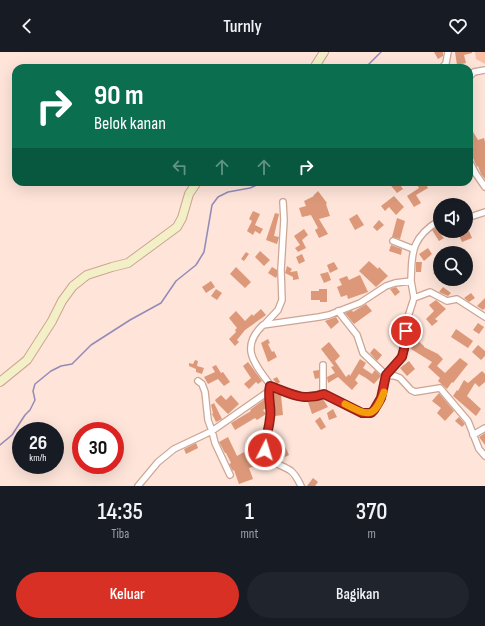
<!DOCTYPE html>
<html lang="id">
<style>
body{margin:0;font-family:"Sofia Sans Condensed",sans-serif;background:#20242c;color:#f1f3f6;height:100vh;display:flex;flex-direction:column;font-size:15px;white-space:nowrap}
*{box-sizing:border-box;margin:0}
p{font-size:13px;color:#9ea1a6}
.icon{flex:none;width:22px;height:22px;fill:none;stroke:currentColor;stroke-width:2;stroke-linecap:round;stroke-linejoin:round}
.map{position:relative;height:434px;overflow:hidden}
.panel{display:flex;flex-direction:column;background:#171b24;flex:1}
.panel>*{flex:none}
.top-card{position:absolute;left:12px;top:12px;width:461px;height:122px;border-radius:12px;box-shadow:0 4px 16px #0002;background:#0b6e4f;color:#fff;overflow:hidden}
.fabs{position:absolute;left:433px;top:146px;display:grid;gap:8px}
.fabs a{display:grid;place-items:center;width:40px;height:40px;border-radius:50%;background:#171b24;box-shadow:0 4px 16px #0002;font-size:20px}
.speed{position:absolute;left:12px;top:370px;display:flex;gap:8px;font-size:20px;font-weight:700;text-align:center}
.speed>*{display:grid;place-content:center;width:52px;height:52px;border-radius:50%;background:#171b24;box-shadow:0 4px 16px #0002;line-height:1}
.speed small{font-size:10px;font-weight:400}
.speed .limit{border:6px solid #d22;background:#fff;color:#111}
.pin{position:absolute;display:grid;place-items:center;width:34px;height:34px;color:#fff;margin:-17px;border:2px solid #fff;border-radius:50%;box-shadow:0 1px 4px #0007}
.me{position:absolute;width:44px;margin:-22px;rotate:5deg;stroke-linejoin:round;filter:drop-shadow(0 0 3px #0008)}
.turn{display:flex;align-items:center;gap:14px;height:84px;padding:0 16px;font-size:18px}
.turn .icon{width:52px;height:52px;stroke-width:2.5}
.turn b{display:block;font-size:28px;line-height:34px}
.lanes{display:flex;align-items:center;height:38px;padding:0 16px;background:#0003;justify-content:center;gap:20px;direction:ltr}
.lanes .off{opacity:.35}
.eta{display:flex;justify-content:space-evenly;align-items:center;height:68px;text-align:center}
.eta b{font-size:24px;font-weight:600;line-height:28px}
.action{display:flex;gap:8px;margin-top:auto;padding:8px 16px}
.action a{flex:1;height:46px;border-radius:24px;background:#d93025;color:#fff;font-size:16px;font-weight:600;line-height:46px;text-align:center}
.action a+a{background:#20242c;color:#f1f3f6}
header{display:flex;justify-content:space-between;align-items:center;height:52px;padding:0 16px;background:#171b24;font-size:18px;font-weight:600}
.map>svg:first-child{display:block}
</style>
<header><svg class="icon" aria-label="back" viewBox="0 0 24 24"><path d="M15 5l-7 7 7 7"/></svg>Turnly<svg class="icon" aria-label="heart" viewBox="0 0 24 24"><path d="M12 20l-8-8c-3-5 5-10 8-4 3-6 11-1 8 4z"/></svg></header>
<div class="map">
<svg width="485" height="434" viewBox="0 0 485 434">
<rect width="100%" height="100%" fill="#fee4d9"/>
<path fill="#f7bfa5" d="M475 0H485V12L476 7Z"/>
<g fill="none" stroke-linecap="round" stroke-linejoin="round">
<path stroke="#928bb8" stroke-width="1.5" d="M365 16 381 0
M0 393 12 383 25 363 30 358 35 348 33 339 35 332 51 319 61 314 72 312 91 293 130 268 161 251 176 229 196 213 204 200 212 153 218 145 228 140 250 136 264 130"/>
</g>
<path fill="#dc9879" d="M434 0H443V4L438 7Z
M455 0H472V1L464 3 466 11 457 13Z
M469 73 478 88 484 86 485 90V127L481 122 478 114 477 115 472 104H471L469 99Z
M388 130H398L403 137 397 141Z
M415 130H425L428 136 416 143 421 151 414 155 407 144 419 136Z
M318 139 327 151 326 152 330 164 319 167 328 182 319 186 315 178 318 176 311 163 302 165 299 156 306 154 304 149 314 144H313Z
M394 144 404 155 396 163 389 155 385 159 381 154Z
M253 159 260 162 255 173 263 177 260 182 255 179 253 183 247 179 252 169 249 167Z
M275 161 279 162 274 184 279 185 277 192 266 188Z
M357 162 364 173 355 178 349 167Z
M397 166 405 169 400 187 392 185Z
M379 168 384 173 377 179 373 175Z
M440 173V179H447L441 183 444 186 439 189 432 178Z
M304 177 308 183 302 188 306 196 298 200 295 196 300 193 294 184Z
M457 179H469L472 186 462 190Z
M391 193 402 197 401 203 389 199Z
M428 196 432 202 424 209 419 202Z
M260 199 270 208 264 214 255 205Z
M246 200 249 202 244 209 241 207Z
M302 202 305 209 299 212 296 205Z
M369 209 378 217 379 215 388 224 376 235 359 219Z
M334 210 338 217 330 221 327 213Z
M416 210H422L421 220H416Z
M287 214 292 217 290 220 297 219 299 227 293 228V225L285 221Z
M440 214V227L433 221Z
M236 215 251 230 245 236 230 222Z
M272 215 277 218V224L276 226 268 221Z
M328 220 331 228 324 231 320 222Z
M360 223 368 240 348 247 347 243 341 245 337 235 342 233 339 227 347 224 349 228Z
M211 229 215 235 206 241 202 235Z
M396 235 400 240 395 244 390 237Z
M443 235 451 241 448 244 439 240Z
M216 237 222 241 217 248 211 244Z
M319 237H327V250H320V248H311V239H319Z
M471 241 475 246 469 250 464 246Z
M485 246V256L483 258 477 254Z
M436 248 446 257 435 267 438 269 432 274 426 267 434 259 429 253Z
M366 252 372 259 354 272 345 261 352 258 353 260Z
M261 257 266 263 245 278 237 288 239 290 235 294 229 287 236 280 235 278 237 276 229 266 236 259 245 269 252 262 253 264Z
M336 265 339 270 331 277 325 269Z
M478 271 484 275 479 282 473 278Z
M456 277 473 289 468 296 451 285Z
M268 287 270 291 268 292 272 300 274 299 277 305 268 310 261 291Z
M417 288 424 294V295L438 302 443 307 437 314 445 321 460 306 468 312 453 331 452 330 447 337 438 329 440 326 428 315 432 310 411 297Z
M329 290 340 304 335 309 346 325 349 322 350 324 360 307 366 311 363 316 372 322 375 318 381 324 374 332 366 326 359 322 355 328 358 331 352 338 338 325 328 331 327 325 335 321 331 315 334 314 321 297Z
M478 293 485 299V304L481 308 472 300Z
M374 296 382 303 377 309 370 301Z
M195 308 198 309 197 314 204 316 202 322 196 320V317L189 314V311L193 312Z
M409 309 415 317 407 324 400 316Z
M248 310 262 329 258 332 256 330 249 337 244 332 251 326 243 314Z
M216 313 221 321 223 320 230 330 224 334 218 327 208 332 204 325 215 320 212 315Z
M319 318V326L315 327 313 319Z
M482 319 485 322V330L479 335 475 331 467 344 481 357 476 364 453 344 457 338 458 339 464 328 468 331Z
M277 325 280 330 277 332 273 327Z
M273 340 281 343 283 363 275 364Z
M439 341 454 359 445 369 437 361 441 356 432 349Z
M221 343 226 348 231 343 239 352 228 362 216 350 215 348Z
M265 347 267 356 263 358 266 362 257 368 255 366 235 378 231 371 251 359 250 358Z
M323 347 328 355 312 362 308 350Z
M214 351 222 367 216 370 212 362 213 361 211 353Z
M333 357 337 365 329 368 327 361Z
M320 365 326 375 321 378 315 369Z
M459 365 465 372 462 375 455 369Z
M485 381V393L479 385Z
M228 385 237 404 244 400 248 409 258 406 260 413 249 416 253 427 239 432 234 418 233 419 229 412 231 411 226 401H225L219 390Z
M196 391 198 396 186 402 184 397Z
M285 394 289 403 283 406 278 397Z
M313 426 318 430 315 434H307Z"/>
<g fill="none" stroke-linecap="round" stroke-linejoin="round">
<defs>
<path id="minor" d="M442 16 446 11 448 0
M469 25 474 20 485 18
M469 109 476 122 485 135
M466 164H473L485 160
M393 189 413 197
M414 246 430 240 447 249 457 247 485 265
M264 273 278 258 282 248 281 218 284 168 283 150
M323 313V342
M386 323 395 324 400 326 411 338 415 340 440 336 468 369 479 397 485 404
M386 323 398 310 404 297 407 268 414 246 411 229
M198 329 202 332 205 340 208 368 212 379 215 391 230 423
M270 334C290 341 302 350 323 342L362 361C381 364 385 337 386 323L363 301 357 283 338 259
M269 339C270 348 272 358 270 367 268 379 261 392 267 404 272 412 283 413 291 419 296 423 298 428 301 434
M473 383 485 376
M138 434 158 410 174 397 212 379 269 339 271 334C255 312 239 296 263 273L319 265 329 263 360 251 386 234 395 231 411 229C412 198 412 185 440 168"/>
<path id="secondary" d="M314 16 324 0
M0 330 27 308 52 269 62 249 73 234 87 223 112 215 128 211 177 175 182 166 189 142 197 130"/>
</defs>
<use href="#minor" stroke="#cda593" stroke-width="8"/>
<use href="#secondary" stroke="#cda593" stroke-width="10"/>
<use href="#minor" stroke="#fff" stroke-width="5.5"/>
<use href="#secondary" stroke="#f3f0c7" stroke-width="8"/>
</g>
<g fill="none" stroke-linecap="round" stroke-linejoin="round">
<defs>
<path id="route" d="M265 398C265 384 269 379 270 366 272 356 267 344 270 334 290 341 302 350 324 342L362 361H371L374 358 381 346 386 323 402 305 404 297 406 279"/>
</defs>
<use href="#route" stroke="#8d1f18" stroke-width="10"/>
<use href="#route" stroke="#d93025" stroke-width="7"/>
<path stroke="#f59e0b" stroke-width="7" d="M345 352C368 364 374 367 384 340"/>
</g>
</svg>
<div class="fabs">
<a><svg class="icon" aria-label="sound" viewBox="0 0 24 24"><path d="M4 9h4l5-4v14l-5-4H4zM17 9q2 3 0 6"/></svg></a>
<a><svg class="icon" aria-label="search" viewBox="0 0 24 24"><circle cx="10" cy="10" r="6"/><path d="M15 15l6 6"/></svg></a>
</div>
<div class="speed"><div>26<small>km/h</small></div><div class="limit">30</div></div>
<div class="pin" style="left:406px;top:279px;background:#d93025"><svg class="icon" aria-label="arrive" viewBox="0 0 24 24"><path d="M6 21V4h12l-3 4 3 4H6"/></svg></div>
<svg class="me" style="left:265px;top:398px" viewBox="-20 -20 40 40"><circle r="17" fill="#d93025" stroke="#fff" stroke-width="3"/><path d="M0-11L8 9 0 5-8 9z" fill="#fff"/></svg>
<div class="top-card">
<div class="turn"><svg class="icon" aria-label="right" viewBox="0 0 24 24"><path d="M7 20v-9h11M14 6l5 5-5 5"/></svg><div><b>90 m</b>Belok kanan</div></div>
<div class="lanes"><svg class="icon off" aria-label="left" viewBox="0 0 24 24"><path d="M17 20v-9H6M10 6l-5 5 5 5"/></svg><svg class="icon off" aria-label="ahead" viewBox="0 0 24 24"><path d="M12 20V5M6 11l6-6 6 6"/></svg><svg class="icon off" aria-label="ahead" viewBox="0 0 24 24"><path d="M12 20V5M6 11l6-6 6 6"/></svg><svg class="icon" aria-label="right" viewBox="0 0 24 24"><path d="M7 20v-9h11M14 6l5 5-5 5"/></svg></div>
</div>
</div>
<section class="panel">
<div class="eta">
<div><b>14:35</b><p>Tiba</p></div>
<div><b>1</b><p>mnt</p></div>
<div><b>370</b><p>m</p></div>
</div>
<div class="action"><a>Keluar</a><a>Bagikan</a></div>
</section>
